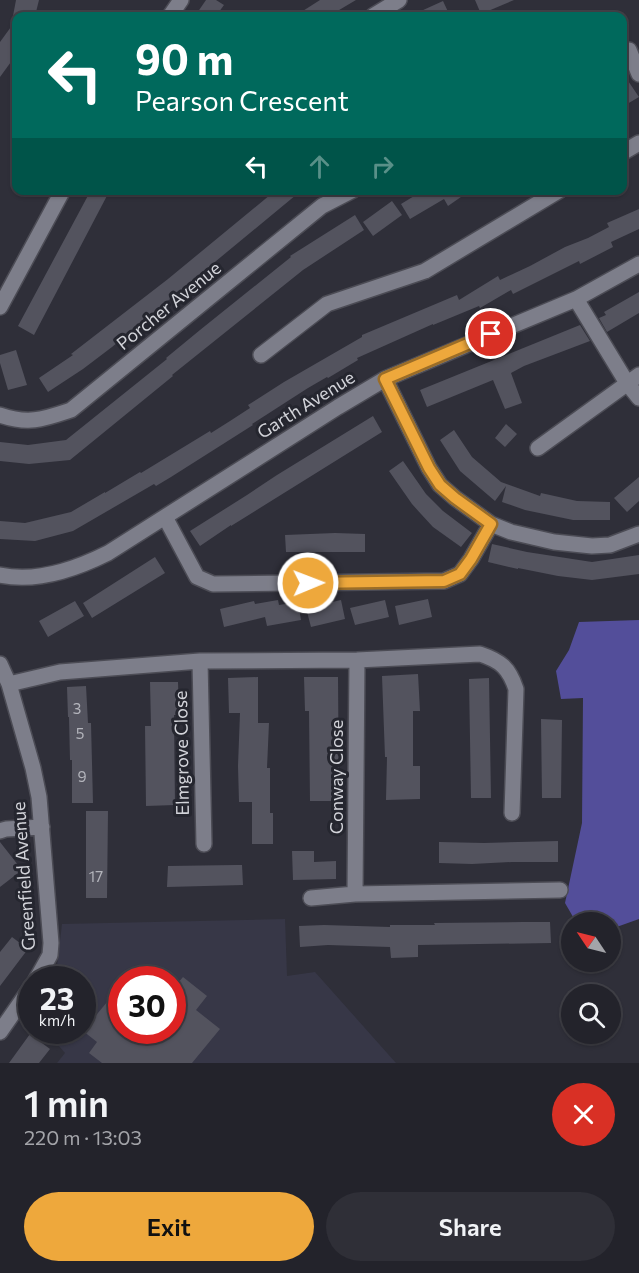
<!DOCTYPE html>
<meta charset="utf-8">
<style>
body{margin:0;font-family:Commissioner,sans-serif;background:#2f2f37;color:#f1f3f6;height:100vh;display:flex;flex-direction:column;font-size:22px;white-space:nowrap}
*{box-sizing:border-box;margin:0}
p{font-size:20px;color:#a3a4a9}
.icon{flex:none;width:33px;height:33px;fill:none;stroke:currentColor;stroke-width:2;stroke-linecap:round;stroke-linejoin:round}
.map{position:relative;height:1063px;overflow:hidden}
.sheet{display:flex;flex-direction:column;background:#23232b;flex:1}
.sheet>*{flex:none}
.banner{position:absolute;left:12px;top:12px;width:615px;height:183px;border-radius:12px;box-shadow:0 2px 4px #0004,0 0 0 2px #404047;background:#00695c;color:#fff;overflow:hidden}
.needle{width:39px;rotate:305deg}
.fabs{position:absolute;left:561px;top:912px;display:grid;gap:12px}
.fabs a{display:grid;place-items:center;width:60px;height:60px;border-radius:50%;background:#23232b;box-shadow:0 2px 4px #0004,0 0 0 2px #404047;font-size:30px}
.speed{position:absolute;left:18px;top:966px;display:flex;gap:12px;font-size:30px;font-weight:700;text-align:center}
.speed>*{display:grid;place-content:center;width:78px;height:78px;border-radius:50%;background:#23232b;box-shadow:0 2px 4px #0004,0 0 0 2px #404047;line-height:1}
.speed small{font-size:15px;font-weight:400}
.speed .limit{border:9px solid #d22;background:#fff;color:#111}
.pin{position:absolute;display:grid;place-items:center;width:51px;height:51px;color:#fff;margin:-26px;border:3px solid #fff;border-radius:50%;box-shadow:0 2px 6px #0007}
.me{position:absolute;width:66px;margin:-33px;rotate:89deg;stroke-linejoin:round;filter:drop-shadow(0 0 4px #0008)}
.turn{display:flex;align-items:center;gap:21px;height:126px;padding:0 24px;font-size:27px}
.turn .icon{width:78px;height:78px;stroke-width:2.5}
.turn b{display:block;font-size:42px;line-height:51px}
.lanes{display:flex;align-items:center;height:57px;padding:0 24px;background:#0003;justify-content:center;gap:30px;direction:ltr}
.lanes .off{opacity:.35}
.round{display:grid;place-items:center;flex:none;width:63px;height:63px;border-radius:32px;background:#2f2f37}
.headline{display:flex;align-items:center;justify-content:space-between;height:102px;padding:0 24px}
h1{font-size:36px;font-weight:600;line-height:45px}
.action{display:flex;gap:12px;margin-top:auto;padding:12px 24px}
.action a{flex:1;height:69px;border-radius:36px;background:#eea83c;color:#111;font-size:24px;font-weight:600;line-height:69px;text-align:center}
.action a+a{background:#2f2f37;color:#f1f3f6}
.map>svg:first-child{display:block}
</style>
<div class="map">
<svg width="639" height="1063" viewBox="0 0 639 1063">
<rect width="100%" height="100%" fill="#2f2f39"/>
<path fill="#373747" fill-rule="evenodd" d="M285 919 287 976 315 972 396 1063H57L65 1053 46 1031 82 1030V980L52 979 56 974 62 924ZM122 980H172V1030H122Z"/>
<path fill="#534e9a" d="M639 620V919L611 929 610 922H576L565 903 582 823 583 698 561 699 556 671 569 650 579 622Z"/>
<path fill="#53535e" d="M16 0H39L35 16H13Z
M206 0H216L224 5 216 16H195Z
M320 0H356L329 16H295Z
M475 0H514L481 14Z
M443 1 450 16H410Z
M16 20V55L0 77V42Z
M622 72 639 97 622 107Z
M91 190H110L34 335 18 326Z
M276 190H302L112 347 83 369 48 392 39 378 73 355 71 354 168 279Z
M424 190H471L448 206 444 199 410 219 401 204Z
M392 201 402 215 373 236 363 222Z
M639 209V229L611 242 613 247 580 264 579 261 513 294 511 290 480 308 479 306 433 325V324L357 358 358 360 328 378 327 377 308 388 252 424 253 425 171 477 156 486 154 484 73 531 35 541 0 539V521L25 523 71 512 105 492V493L140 472 141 473 210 431 211 433 230 421 250 408 248 405 284 382 362 337V335L457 295 459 300 498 276 500 280 530 266 565 247 588 238 609 227 607 223Z
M355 215 364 230 303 270 172 375 173 376 70 460 29 464 0 461V442L28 445 66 440 167 359 166 358 200 330 291 257 290 256Z
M639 292V313L607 332 599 318 606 315 604 312Z
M580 325 590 341 524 366 511 373 522 403 505 409 493 380 427 407 420 390Z
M16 350 27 385 8 390 0 363V355Z
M373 416 382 432 231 526V525L200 546 190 531 247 495 277 475Z
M506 424 517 434 505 447 495 438Z
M454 430 472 457 501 482 540 496 541 493 577 501 610 502V520H573L525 510 502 502 506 486 495 501 460 471 440 440Z
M403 461 426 494 443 511 472 533 461 547 433 527 421 514 412 504 389 471Z
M639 477V501L627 512 614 498Z
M335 533 365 534V552H286L285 535Z
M492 544 527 552 592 562 639 555V574L592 580 558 576 518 568V569L488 562Z
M155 557 165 573 92 618 83 603Z
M428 599 432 617 399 625 395 606Z
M278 600 279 605 298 602 301 620 267 626 265 617 224 627 220 609 254 601 255 604Z
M341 600 345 619 311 627 306 608Z
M385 600 389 617 355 625 350 608Z
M75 601 84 616 48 637 39 621Z
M418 674 420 711H413V766H420V799L386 800 387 757H385L382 676Z
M258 677V723H269L267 768H270V813H273V844H252V802H239L238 766 240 713H229L228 678Z
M304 677H338L339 801H310L309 711H305Z
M489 678 491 798H471L469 679Z
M150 682H178L179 715H174L175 805 146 806 145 726H151Z
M86 686 88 723H91L93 803H72V760H70L69 717H68L67 687Z
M541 719 562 720 561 798H542Z
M86 811H108L107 898H86Z
M558 841V862H512L472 864 439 863V842L484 843Z
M0 842 22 870 0 887Z
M292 851H314V862L336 861V879L293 880Z
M236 865H242L243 885 167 887 168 866Z
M523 922H550L551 943 418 945V957L391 958 390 947 328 945 300 947 299 926 324 925 390 927V925H435L434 923Z
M12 937 28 949 0 986V952Z
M183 977 207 996 196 1010 220 1029 192 1063H102L89 1053 97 1042 83 1031 122 984V1030H172V990Z
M30 1034 50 1049 39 1063H9Z"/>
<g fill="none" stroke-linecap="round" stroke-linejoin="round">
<defs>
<path id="street" d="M170 16 181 0
M373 16 399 0
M629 50 639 74
M622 153 639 143
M576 299 627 383 639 398
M0 307 63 190
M261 355 327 304 425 271 560 190
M385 379 429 468 440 485 455 498 491 524 511 532 554 542 592 546 610 545 639 534
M0 415C29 425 44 419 71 410L322 206 353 190
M538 448 639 375
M165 517 197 577 213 584 444 581 460 574 471 559 491 524
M0 575C36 583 76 569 108 553L338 407 385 379 576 299 639 264
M200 661 204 844
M0 664 9 684 33 768 39 797 51 943 50 955 36 980
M9 684 60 672 200 661 357 660 480 654C501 661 509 668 516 689L512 813
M0 831 6 829 42 827
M355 894 357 660
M311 898 355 894 560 890
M0 1032 32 986"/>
</defs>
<use href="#street" stroke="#4c4c55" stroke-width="18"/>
<use href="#street" stroke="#7d7e8a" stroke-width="15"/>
</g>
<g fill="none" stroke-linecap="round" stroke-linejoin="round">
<defs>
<path id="route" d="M308 583 444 581 460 574 471 559 491 524 455 498 440 485 429 468 385 379 491 334"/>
</defs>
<use href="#route" stroke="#9b6d27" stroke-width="15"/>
<use href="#route" stroke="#eea83c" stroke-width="10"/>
</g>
<g text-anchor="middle" stroke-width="6" stroke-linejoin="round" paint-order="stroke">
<g font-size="15" fill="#b3b4bb">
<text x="77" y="714">3</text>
<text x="80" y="739">5</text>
<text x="82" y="782">9</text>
<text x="96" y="882">17</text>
</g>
<g font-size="18" fill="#d3d4da" stroke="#25262f">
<text transform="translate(169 306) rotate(-39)" y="6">Porcher Avenue</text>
<text transform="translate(306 405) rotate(-32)" y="6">Garth Avenue</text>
<text transform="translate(182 753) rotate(-91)" y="6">Elmgrove Close</text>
<text transform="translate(337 777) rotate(-90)" y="6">Conway Close</text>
<text transform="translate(24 876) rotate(-94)" y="6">Greenfield Avenue</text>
</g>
</g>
</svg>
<div class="fabs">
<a><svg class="needle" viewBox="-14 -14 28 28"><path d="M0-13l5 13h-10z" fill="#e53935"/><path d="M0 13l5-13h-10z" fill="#a3a4a9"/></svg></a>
<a><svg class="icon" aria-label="search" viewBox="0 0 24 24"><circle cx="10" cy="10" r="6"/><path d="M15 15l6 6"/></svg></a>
</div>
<div class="speed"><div>23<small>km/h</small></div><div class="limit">30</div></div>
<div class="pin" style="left:491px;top:334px;background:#d93025"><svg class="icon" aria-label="arrive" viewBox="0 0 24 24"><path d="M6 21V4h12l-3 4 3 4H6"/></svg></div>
<svg class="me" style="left:308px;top:583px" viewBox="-20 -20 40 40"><circle r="17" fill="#eea83c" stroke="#fff" stroke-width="3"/><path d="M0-11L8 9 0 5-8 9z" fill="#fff"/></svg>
<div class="banner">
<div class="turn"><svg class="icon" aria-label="left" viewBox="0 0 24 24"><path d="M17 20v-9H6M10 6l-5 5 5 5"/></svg><div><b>90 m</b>Pearson Crescent</div></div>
<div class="lanes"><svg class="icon" aria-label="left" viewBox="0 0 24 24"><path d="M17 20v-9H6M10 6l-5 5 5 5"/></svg><svg class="icon off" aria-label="ahead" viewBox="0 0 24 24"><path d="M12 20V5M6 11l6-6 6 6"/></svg><svg class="icon off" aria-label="right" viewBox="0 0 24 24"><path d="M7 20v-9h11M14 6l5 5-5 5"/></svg></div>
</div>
</div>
<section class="sheet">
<div class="headline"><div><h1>1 min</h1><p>220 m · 13:03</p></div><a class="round" style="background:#d93025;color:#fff"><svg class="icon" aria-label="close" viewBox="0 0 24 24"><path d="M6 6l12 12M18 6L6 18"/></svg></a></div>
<div class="action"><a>Exit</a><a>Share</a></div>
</section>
